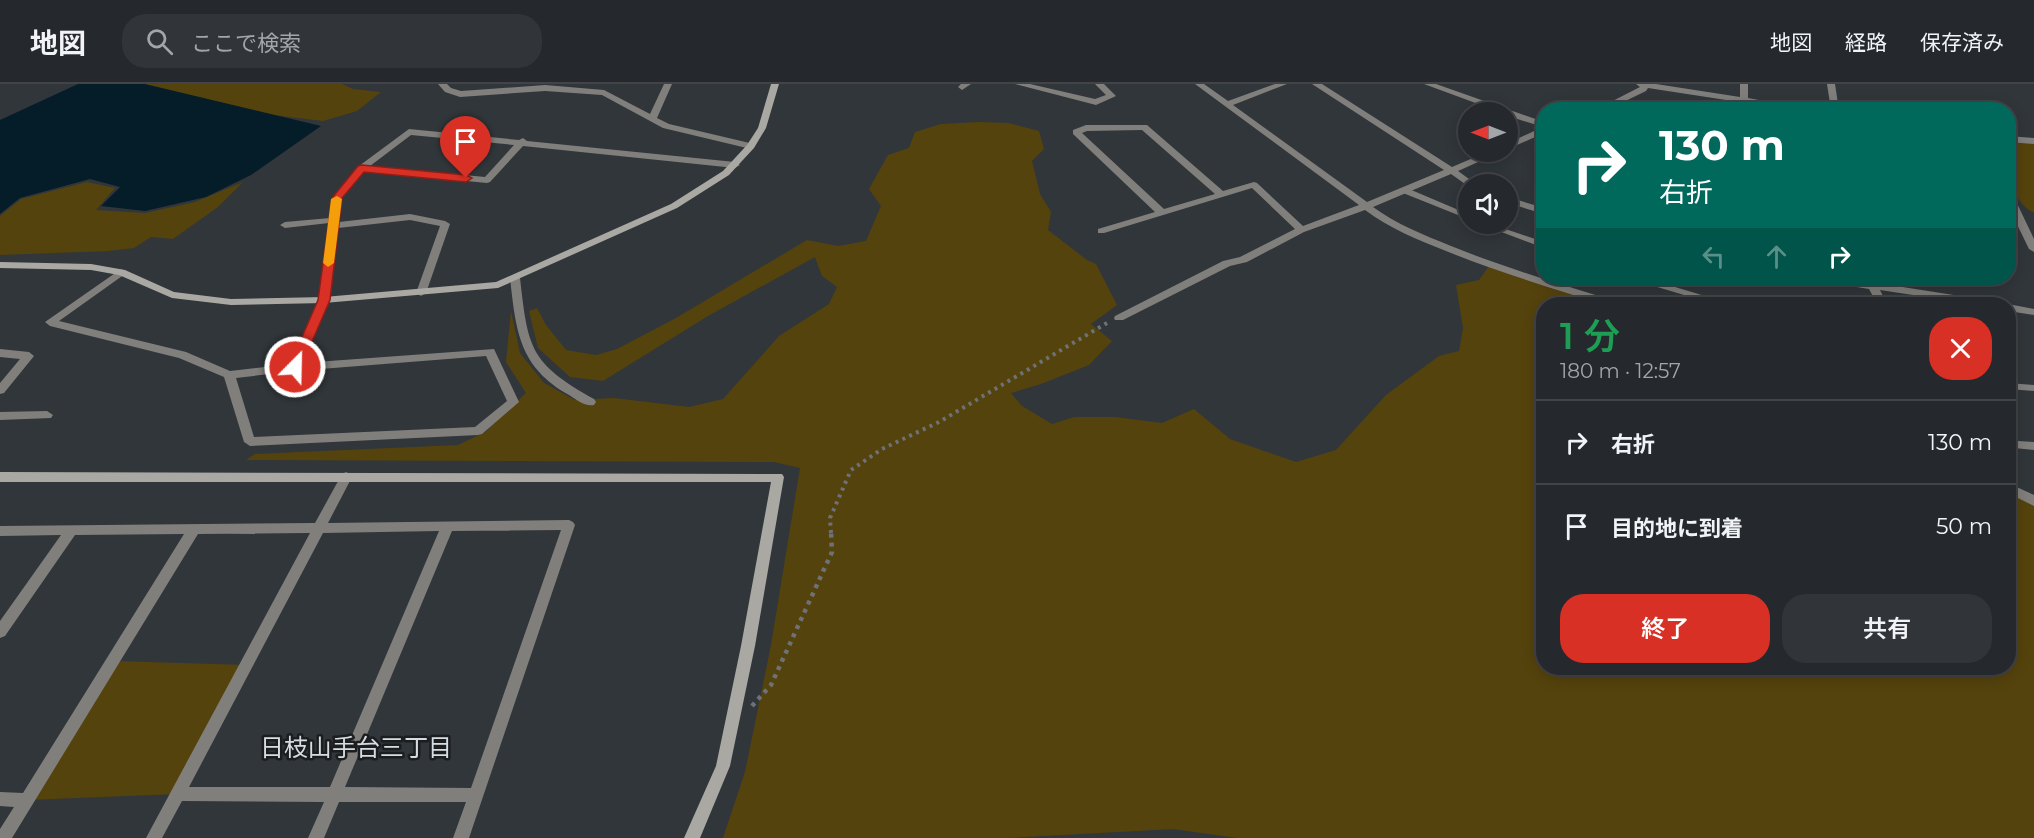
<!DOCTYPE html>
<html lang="ja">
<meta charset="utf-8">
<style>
body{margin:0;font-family:Montserrat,"Noto Sans JP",sans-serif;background:#313438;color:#f1f3f6;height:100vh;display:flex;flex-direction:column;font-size:22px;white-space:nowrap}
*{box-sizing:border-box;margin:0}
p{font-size:20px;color:#a3a6a9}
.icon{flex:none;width:33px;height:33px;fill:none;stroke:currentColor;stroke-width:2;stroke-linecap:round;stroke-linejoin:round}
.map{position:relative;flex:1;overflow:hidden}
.panel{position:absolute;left:1536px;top:213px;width:480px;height:378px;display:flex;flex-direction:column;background:#25282c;border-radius:24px;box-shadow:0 3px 15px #0003,0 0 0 2px #424448}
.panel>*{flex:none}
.hud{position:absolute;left:1536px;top:18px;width:480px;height:183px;border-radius:24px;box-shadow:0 3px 15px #0003,0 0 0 2px #424448;background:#00695c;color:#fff;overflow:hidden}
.needle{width:39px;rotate:270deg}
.buttons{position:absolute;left:1458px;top:18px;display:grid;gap:12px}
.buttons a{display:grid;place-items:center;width:60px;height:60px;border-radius:50%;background:#25282c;box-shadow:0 3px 15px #0003,0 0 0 2px #424448;font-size:30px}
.pin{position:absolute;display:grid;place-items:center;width:51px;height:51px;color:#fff;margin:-62px -26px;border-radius:50% 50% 50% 0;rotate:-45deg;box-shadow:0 0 6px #0007}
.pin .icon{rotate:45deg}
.me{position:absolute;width:66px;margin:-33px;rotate:23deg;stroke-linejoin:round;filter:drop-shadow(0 0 4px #0008)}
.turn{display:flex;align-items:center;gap:21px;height:126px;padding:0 24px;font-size:27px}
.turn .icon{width:78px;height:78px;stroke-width:2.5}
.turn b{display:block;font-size:42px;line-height:51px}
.lanes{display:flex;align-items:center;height:57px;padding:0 24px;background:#0003;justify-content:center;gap:30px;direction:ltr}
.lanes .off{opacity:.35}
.round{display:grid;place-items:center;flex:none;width:63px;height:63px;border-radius:24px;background:#313438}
.headline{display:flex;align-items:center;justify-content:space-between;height:102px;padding:0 24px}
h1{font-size:36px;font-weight:600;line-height:45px;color:#1e9e55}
.cta{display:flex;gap:12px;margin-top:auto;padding:12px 24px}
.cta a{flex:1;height:69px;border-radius:24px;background:#d93025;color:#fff;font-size:24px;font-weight:600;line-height:69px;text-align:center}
.cta a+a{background:#313438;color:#f1f3f6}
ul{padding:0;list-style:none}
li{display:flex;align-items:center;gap:18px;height:84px;padding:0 24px;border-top:2px solid #424448}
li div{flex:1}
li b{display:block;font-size:22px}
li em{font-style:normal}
header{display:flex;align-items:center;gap:36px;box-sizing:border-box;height:84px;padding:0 30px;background:#25282c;border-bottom:2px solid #424448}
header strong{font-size:28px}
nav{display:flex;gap:33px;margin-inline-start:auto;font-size:21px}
.search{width:420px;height:54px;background:#313438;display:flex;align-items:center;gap:15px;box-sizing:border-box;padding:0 21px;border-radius:24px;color:#a3a6a9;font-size:22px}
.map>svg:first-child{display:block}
</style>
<header>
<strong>地図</strong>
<div class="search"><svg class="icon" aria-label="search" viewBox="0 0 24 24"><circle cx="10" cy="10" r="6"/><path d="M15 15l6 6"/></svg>ここで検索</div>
<nav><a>地図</a><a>経路</a><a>保存済み</a></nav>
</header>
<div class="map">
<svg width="2034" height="754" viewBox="0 0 2034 754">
<rect width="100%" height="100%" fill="#31363a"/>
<path fill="#55430d" d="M144 0H342L353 5 381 8 357 27 323 37 171 19Z
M979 38 1008 39 1039 47 1044 65 1032 77 1040 110 1051 128 1048 146 1087 176 1096 180 1117 221 1091 240 1112 257 1089 281 1041 300 1011 309 1022 322 1052 340 1074 333H1115L1162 339 1194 325 1230 355 1296 378 1336 366 1386 311 1439 272 1459 267 1463 244 1456 201 1479 196 1492 178 1616 220H1544V584H2008L2009 398 2034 414V754H1237L1173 745 1007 754H723L745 688 771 561 800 384 774 378 246 376 255 370 458 361 485 348 526 309 506 278 511 227 520 269 544 299 575 316 614 314 689 323 723 315 779 252 829 220 837 203 822 192 815 173 708 232 603 297 570 293 538 264 529 227 537 224 546 241 566 266 596 271 617 265 676 234 807 156 838 162 866 157 881 122 869 105 888 71 909 64 915 48 941 40Z
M2008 56 2034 59V129C2008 116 2009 81 2008 56Z
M87 98 115 104 96 126 145 129 195 118 243 98 218 123 173 155 151 153 134 164 108 167 0 171V132L21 115Z
M113 577 247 581 177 710 27 716Z"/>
<path fill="#051c29" d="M78 0H145L321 42 251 91 206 113 145 127 101 122 120 103 90 95 20 114 0 130V36Z"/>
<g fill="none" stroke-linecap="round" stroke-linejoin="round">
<path stroke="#6e7276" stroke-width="4" stroke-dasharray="3 4.5" stroke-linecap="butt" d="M831 449 830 434 851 386 882 365 939 338 1107 239"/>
<path stroke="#6e7276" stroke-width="4.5" stroke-dasharray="4 5" stroke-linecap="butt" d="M752 622 771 601 832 468 831 448"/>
<path fill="#807f7c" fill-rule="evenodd" d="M1403 105H1409L1468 130V135L1403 109Z
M1480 140H1491L1544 158V164Z
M1633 194H1645L1725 218 1727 220H1714L1634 196Z
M2008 299 2034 301V307L2008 305Z
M2018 357 2034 358V366L2014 364 2013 361Z"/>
<path fill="#807f7c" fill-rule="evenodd" d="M438 0H447L451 4 461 7 545 1 604 6 650 30 664 0H672L657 34 669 40 754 60 755 62 751 65 663 44 602 11 545 7 460 13 445 8Z
M961 0H971L962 6 958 3Z
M1015 0H1030L1095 15 1106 11 1095 0H1104L1116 12 1096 21Z
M1195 0H1204L1228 17 1275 0H1287L1233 21 1367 118 1444 86 1312 0H1322L1452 83 1487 68H1497L1496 70 1458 87 1476 100 1468 102 1451 90 1373 123C1396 140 1424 151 1451 162 1505 184 1561 200 1617 218L1618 220H1603C1551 204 1498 188 1446 167 1418 156 1389 144 1365 126L1304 148 1247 178 1230 182 1123 236H1115L1114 234 1115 232 1223 177 1240 173 1295 145 1252 104 1104 149H1098V145L1155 128 1073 50V46L1086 41H1147L1223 107 1254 98 1257 99 1303 142 1359 121ZM1142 46 1215 110 1164 125 1082 49 1087 47Z
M1424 0H1436L1544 38V49L1508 65V59L1543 43 1508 32V28H1500Z
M1636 0H1656L1740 13V0H1748V14L1812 26H1788L1747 19 1744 26H1735L1739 18 1648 4 1646 7 1607 26H1595L1640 3Z
M1827 0H1835L1839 26H1831Z
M409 45 519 56 523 54 527 57 735 78 740 81 735 84 523 62 490 98 487 99 364 87 342 114 339 138 410 130 445 137 450 140 426 209 421 212 416 209 440 142 410 136 338 144 329 216 302 279 494 265 519 318 482 350 478 351 250 362 244 358 224 293 179 274 50 242 45 238 121 185 126 188 125 190 59 237 186 268 230 287 291 280 319 216 329 139 285 144 280 141 285 138 330 134 332 114 359 82ZM411 51 514 61 485 93 370 82ZM486 272 507 317 475 343 254 353 236 294 295 287Z
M2008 52 2034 54V60L2008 58Z
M2008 108 2013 111 2034 155V168L2029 165 2008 122Z
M1508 113 1544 124V130L1508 119Z
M515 191 520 194C528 265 530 279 594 315L596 318 594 321C585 323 577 316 569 311 519 283 516 247 510 194Z
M1815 194C1830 193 1861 200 1871 195L1877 199 1992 217 1997 220H1973L1880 206 1887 220H1877L1869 205 1820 197Z
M2005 220H2008L2034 225V231L2008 227V220Z
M0 265 29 268 34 272 4 309 0 310V299L20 275 0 273Z
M47 327 53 331 51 334 0 336V328Z
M346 388 350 390 352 393 328 439 569 436 573 438 575 441 469 754H453L466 718H339L324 754H308L324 718 182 717 162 754H146L310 449 198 450 12 754H0V745L14 723 0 722V708L23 709 184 450 75 451 5 552 0 554V537L61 451 0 452V442L315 439 342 390ZM561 446 471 704 345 703 452 447ZM439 447 330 703H189L323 449Z
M2008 399 2034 411V422L2008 409Z"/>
<path fill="#a9a8a3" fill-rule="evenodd" d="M771 0H779L766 44 754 64 729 91 677 124 498 204 324 219 231 221 172 214 119 191 91 186 0 184V178L91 180 125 186 174 208 231 215 324 213 496 198 671 120 723 87 747 61 758 44Z
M0 388 782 390 784 393 755 562 730 682 700 754H684L716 682 741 562 771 398H0Z"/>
</g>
<path fill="#d93025" stroke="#8d1f18" stroke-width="1.5" d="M362 81 466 91 472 94 466 98 364 88 342 114 330 216 301 283 299 286H290L289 283 318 216 332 114 358 82Z"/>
<path fill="#f59e0b" d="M337 112 342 115 334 179 328 183 323 179 331 115Z"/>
<g text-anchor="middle" stroke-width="5" stroke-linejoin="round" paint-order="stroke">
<g font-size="24" fill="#d5dde2" stroke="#1b1d1f">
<text x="356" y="672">日枝山手台三丁目</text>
</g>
</g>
</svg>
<div class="buttons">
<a><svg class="needle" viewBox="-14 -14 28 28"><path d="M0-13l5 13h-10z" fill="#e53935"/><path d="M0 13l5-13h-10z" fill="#a3a6a9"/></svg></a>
<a><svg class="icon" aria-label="sound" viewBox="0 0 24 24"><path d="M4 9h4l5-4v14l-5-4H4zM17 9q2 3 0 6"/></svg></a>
</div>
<div class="pin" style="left:466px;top:94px;background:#d93025"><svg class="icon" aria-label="arrive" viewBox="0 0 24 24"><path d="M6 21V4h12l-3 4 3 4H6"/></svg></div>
<svg class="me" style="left:295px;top:283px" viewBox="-20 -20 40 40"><circle r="17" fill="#d93025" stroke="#fff" stroke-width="3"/><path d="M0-11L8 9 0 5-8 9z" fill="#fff"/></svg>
<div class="hud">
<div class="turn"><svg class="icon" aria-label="right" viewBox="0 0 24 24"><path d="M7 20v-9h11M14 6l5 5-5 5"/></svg><div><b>130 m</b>右折</div></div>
<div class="lanes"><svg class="icon off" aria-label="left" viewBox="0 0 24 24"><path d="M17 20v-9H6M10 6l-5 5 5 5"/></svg><svg class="icon off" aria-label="ahead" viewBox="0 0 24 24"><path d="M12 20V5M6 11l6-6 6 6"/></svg><svg class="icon" aria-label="right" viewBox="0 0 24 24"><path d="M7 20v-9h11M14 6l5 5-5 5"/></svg></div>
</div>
<section class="panel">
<div class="headline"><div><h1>1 分</h1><p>180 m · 12:57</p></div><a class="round" style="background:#d93025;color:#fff"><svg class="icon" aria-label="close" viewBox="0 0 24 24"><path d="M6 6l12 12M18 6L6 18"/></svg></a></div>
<ul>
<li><svg class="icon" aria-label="right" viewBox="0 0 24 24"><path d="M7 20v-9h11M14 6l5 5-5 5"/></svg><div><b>右折</b></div><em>130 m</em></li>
<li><svg class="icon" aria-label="arrive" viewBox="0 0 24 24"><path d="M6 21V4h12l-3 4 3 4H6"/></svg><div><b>目的地に到着</b></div><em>50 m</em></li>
</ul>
<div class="cta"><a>終了</a><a>共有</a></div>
</section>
</div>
